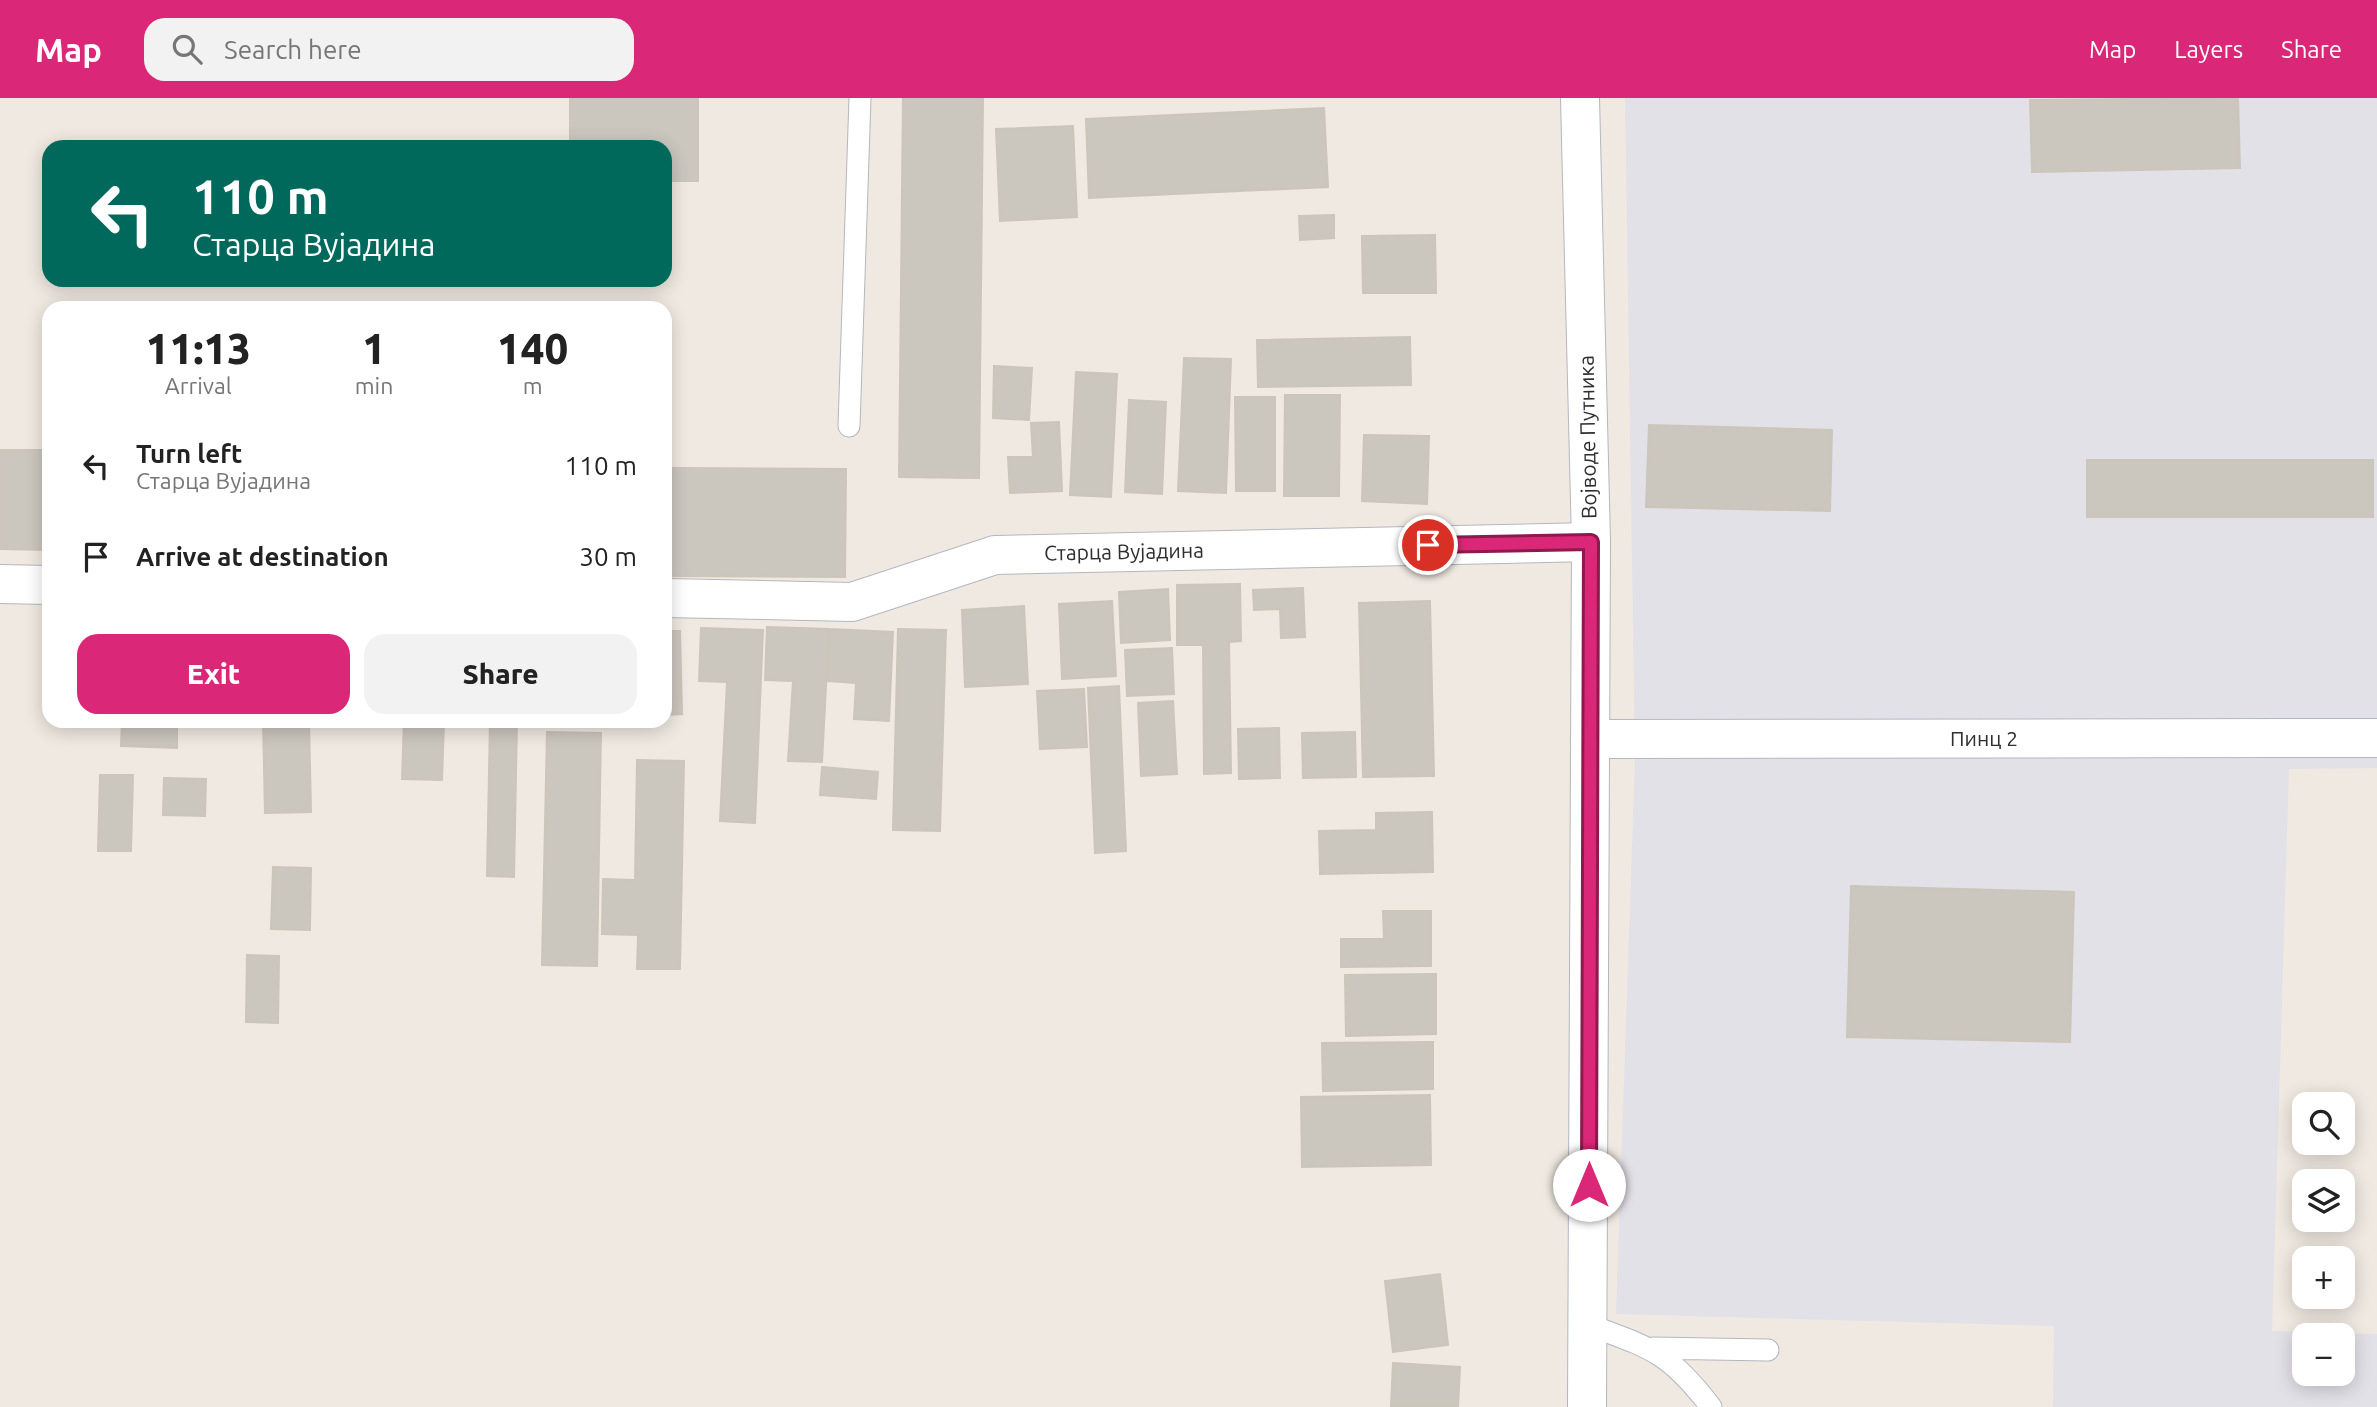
<!DOCTYPE html>
<meta charset="utf-8">
<style>
body{margin:0;font-family:Ubuntu,sans-serif;background:#f2f2f2;color:#222;height:100vh;display:flex;flex-direction:column;font-size:26px;white-space:nowrap}
*{box-sizing:border-box;margin:0}
p{font-size:23px;color:#767676}
.icon{flex:none;width:38px;height:38px;fill:none;stroke:currentColor;stroke-width:2;stroke-linecap:round;stroke-linejoin:round}
.map{position:relative;flex:1;overflow:hidden}
.panel{position:absolute;left:42px;top:203px;width:630px;height:427px;display:flex;flex-direction:column;background:#fff;border-radius:21px;box-shadow:0 4px 18px #0003}
.panel>*{flex:none}
.guide{position:absolute;left:42px;top:42px;width:630px;height:147px;border-radius:21px;box-shadow:0 4px 18px #0003;background:#00695c;color:#fff;overflow:hidden}
.fabs{position:absolute;left:2292px;top:994px;display:grid;gap:14px}
.fabs a{display:grid;place-items:center;width:63px;height:63px;border-radius:14px;background:#fff;box-shadow:0 4px 18px #0003;font-size:35px}
.pin{position:absolute;display:grid;place-items:center;width:60px;height:60px;color:#fff;margin:-30px;border:4px solid #fff;border-radius:50%;box-shadow:0 2px 7px #0007}
.me{position:absolute;width:77px;margin:-38px;rotate:0deg;stroke-linejoin:round;filter:drop-shadow(0 0 5px #0008)}
.turn{display:flex;align-items:center;gap:24px;height:147px;padding:0 35px;font-size:32px}
.turn .icon{width:91px;height:91px;stroke-width:2.5}
.turn b{display:block;font-size:49px;line-height:60px}
.eta{display:flex;justify-content:space-evenly;align-items:center;height:119px;text-align:center}
.eta b{font-size:42px;font-weight:800;line-height:49px}
.action{display:flex;gap:14px;margin-top:auto;padding:14px 35px}
.action a{flex:1;height:80px;border-radius:21px;background:#db2777;color:#fff;font-size:28px;font-weight:800;line-height:80px;text-align:center}
.action a+a{background:#f2f2f2;color:#222}
ul{padding:0;list-style:none}
li{display:flex;align-items:center;gap:21px;height:91px;padding:0 35px}
li div{flex:1}
li b{display:block;font-size:26px}
li em{font-style:normal}
header{display:flex;align-items:center;gap:42px;box-sizing:border-box;height:98px;padding:0 35px;background:#db2777;color:#fff}
header strong{font-size:33px}
nav{display:flex;gap:38px;margin-inline-start:auto;font-size:24px}
.search{width:490px;height:63px;background:#f2f2f2;display:flex;align-items:center;gap:18px;box-sizing:border-box;padding:0 24px;border-radius:21px;color:#767676;font-size:26px}
.map>svg:first-child{display:block}
</style>
<header>
<strong>Map</strong>
<div class="search"><svg class="icon" aria-label="search" viewBox="0 0 24 24"><circle cx="10" cy="10" r="6"/><path d="M15 15l6 6"/></svg>Search here</div>
<nav><a>Map</a><a>Layers</a><a>Share</a></nav>
</header>
<div class="map">
<svg width="2377" height="1309" viewBox="0 0 2377 1309">
<rect width="100%" height="100%" fill="#efe9e1"/>
<path fill="#e3e1e8" fill-rule="evenodd" d="M1625 0H2377V670L2289 671 2272 1233 2377 1236V1309H2053L2054 1228 1616 1216 1635 662ZM2305 1237H2343V1276H2305Z"/>
<path fill="#cbc7bf" stroke="#cbc5ba" stroke-width="2" d="M570 0H698V83H665V49H570Z
M903 0H983L979 380 899 379Z
M2238 0 2240 70 2032 74 2030 2Z
M1324 10 1328 89 1089 100 1086 21Z
M1073 28 1077 119 1000 123 996 31Z
M1334 117V140L1300 142 1299 118Z
M1435 137 1436 195H1363L1362 138Z
M1410 239 1411 287 1258 289 1257 242Z
M1184 260 1231 261 1226 395 1178 393Z
M994 268 1032 270 1029 322 993 320Z
M1076 274 1117 276 1111 399 1070 397Z
M1285 297H1340L1339 398H1284Z
M1235 299H1275V393H1236Z
M1129 302 1166 304 1162 396 1125 394Z
M1059 324 1062 393 1010 395 1008 359H1033L1031 325Z
M1649 327 1832 332 1830 413 1646 409Z
M1364 337 1429 338 1427 406 1362 403Z
M0 352H49V452L0 451Z
M2087 362H2373V419H2087Z
M672 370 846 371 845 479 670 478Z
M1240 486 1241 543 1229 544 1231 675 1204 676 1203 547H1177V487Z
M1303 490 1305 539 1281 540 1280 511 1254 512 1253 492Z
M1168 491 1170 542 1121 545 1119 494Z
M1112 503 1116 578 1062 581 1059 506Z
M1430 503 1434 678 1363 679 1359 505Z
M1024 508 1028 586 965 589 962 512Z
M767 529 829 531 822 664 788 663 793 583 765 582Z
M701 530 763 532 755 725 720 723 727 584 699 583Z
M830 531 893 534 889 623 854 621 856 585 828 583Z
M898 531 946 532 940 733 893 732Z
M665 533H680L682 616 665 617Z
M1172 550 1174 596 1127 598 1125 552Z
M1119 588 1126 753 1095 755 1088 590Z
M1084 591 1087 649 1040 651 1037 593Z
M1173 603 1177 676 1141 678 1138 605Z
M122 623H177V650L121 648Z
M197 623H244V626L197 625Z
M263 623H309L311 714 265 715Z
M404 623H444L442 682 402 681Z
M490 623H517L514 779 487 778Z
M1279 630 1280 680 1239 681 1238 631Z
M547 634 601 635 597 868 542 867Z
M1355 634 1356 679 1303 680 1302 635Z
M637 662 684 663 680 871H637L638 837 602 836 603 781 635 782Z
M822 669 878 674 876 701 820 697Z
M100 677H133L131 753H98Z
M164 680 206 681 205 718 163 717Z
M1432 714 1433 774 1320 776 1319 733 1376 732V715Z
M273 769 311 770 310 832 271 831Z
M1851 788 2074 794 2070 944 1847 939Z
M1383 813H1431V868L1341 869V841H1384Z
M247 857 279 858 278 925 246 924Z
M1436 876V936L1346 938 1345 877Z
M1433 944V991L1323 993 1322 945Z
M1430 997 1431 1067 1302 1069 1301 999Z
M1440 1176 1448 1247 1393 1254 1385 1183Z
M1393 1265 1460 1269 1458 1309H1391Z"/>
<g fill="none" stroke-linecap="round" stroke-linejoin="round">
<defs>
<path id="lane" d="M849 328 860 0
M1589 1227C1651 1250 1669 1254 1711 1309
M1653 1250 1768 1252"/>
<path id="street" d="M0 486 49 487
M665 500 852 504 995 457 1591 444
M1590 641 2377 640"/>
<path id="secondary" d="M1580 0 1591 444 1587 1309"/>
</defs>
<use href="#lane" stroke="#b4b7c1" stroke-width="23"/>
<use href="#street" stroke="#b4b7c1" stroke-width="40"/>
<use href="#secondary" stroke="#b4b7c1" stroke-width="40"/>
<use href="#lane" stroke="#fff" stroke-width="21"/>
<use href="#street" stroke="#fff" stroke-width="38"/>
<use href="#secondary" stroke="#fff" stroke-width="38"/>
</g>
<g fill="none" stroke-linecap="round" stroke-linejoin="round">
<defs>
<path id="route" d="M1428 447 1591 444 1589 1087"/>
</defs>
<use href="#route" stroke="#8e194d" stroke-width="18"/>
<use href="#route" stroke="#db2777" stroke-width="12"/>
</g>
<g text-anchor="middle" stroke-width="5" stroke-linejoin="round" paint-order="stroke">
<g font-size="21" fill="#2e2e2e" stroke="#fff">
<text transform="translate(1588 339) rotate(-91)" y="7">Војводе Путника</text>
<text transform="translate(1124 454) rotate(-1)" y="7">Старца Вујадина</text>
<text x="1984" y="648">Пинц 2</text>
</g>
</g>
</svg>
<div class="fabs">
<a><svg class="icon" aria-label="search" viewBox="0 0 24 24"><circle cx="10" cy="10" r="6"/><path d="M15 15l6 6"/></svg></a>
<a><svg class="icon" aria-label="layers" viewBox="0 0 24 24"><path d="M12 4l9 5-9 5-9-5zM3 14l9 5 9-5"/></svg></a>
<a>+</a>
<a>−</a>
</div>
<div class="pin" style="left:1428px;top:447px;background:#d93025"><svg class="icon" aria-label="arrive" viewBox="0 0 24 24"><path d="M6 21V4h12l-3 4 3 4H6"/></svg></div>
<svg class="me" style="left:1589px;top:1087px" viewBox="-20 -20 40 40"><circle r="19" fill="#fff"/><path d="M0-13L10 11 0 6-10 11z" fill="#db2777"/></svg>
<div class="guide">
<div class="turn"><svg class="icon" aria-label="left" viewBox="0 0 24 24"><path d="M17 20v-9H6M10 6l-5 5 5 5"/></svg><div><b>110 m</b>Старца Вујадина</div></div>
</div>
<section class="panel">
<div class="eta">
<div><b>11:13</b><p>Arrival</p></div>
<div><b>1</b><p>min</p></div>
<div><b>140</b><p>m</p></div>
</div>
<ul>
<li><svg class="icon" aria-label="left" viewBox="0 0 24 24"><path d="M17 20v-9H6M10 6l-5 5 5 5"/></svg><div><b>Turn left</b><p>Старца Вујадина</p></div><em>110 m</em></li>
<li><svg class="icon" aria-label="arrive" viewBox="0 0 24 24"><path d="M6 21V4h12l-3 4 3 4H6"/></svg><div><b>Arrive at destination</b></div><em>30 m</em></li>
</ul>
<div class="action"><a>Exit</a><a>Share</a></div>
</section>
</div>
